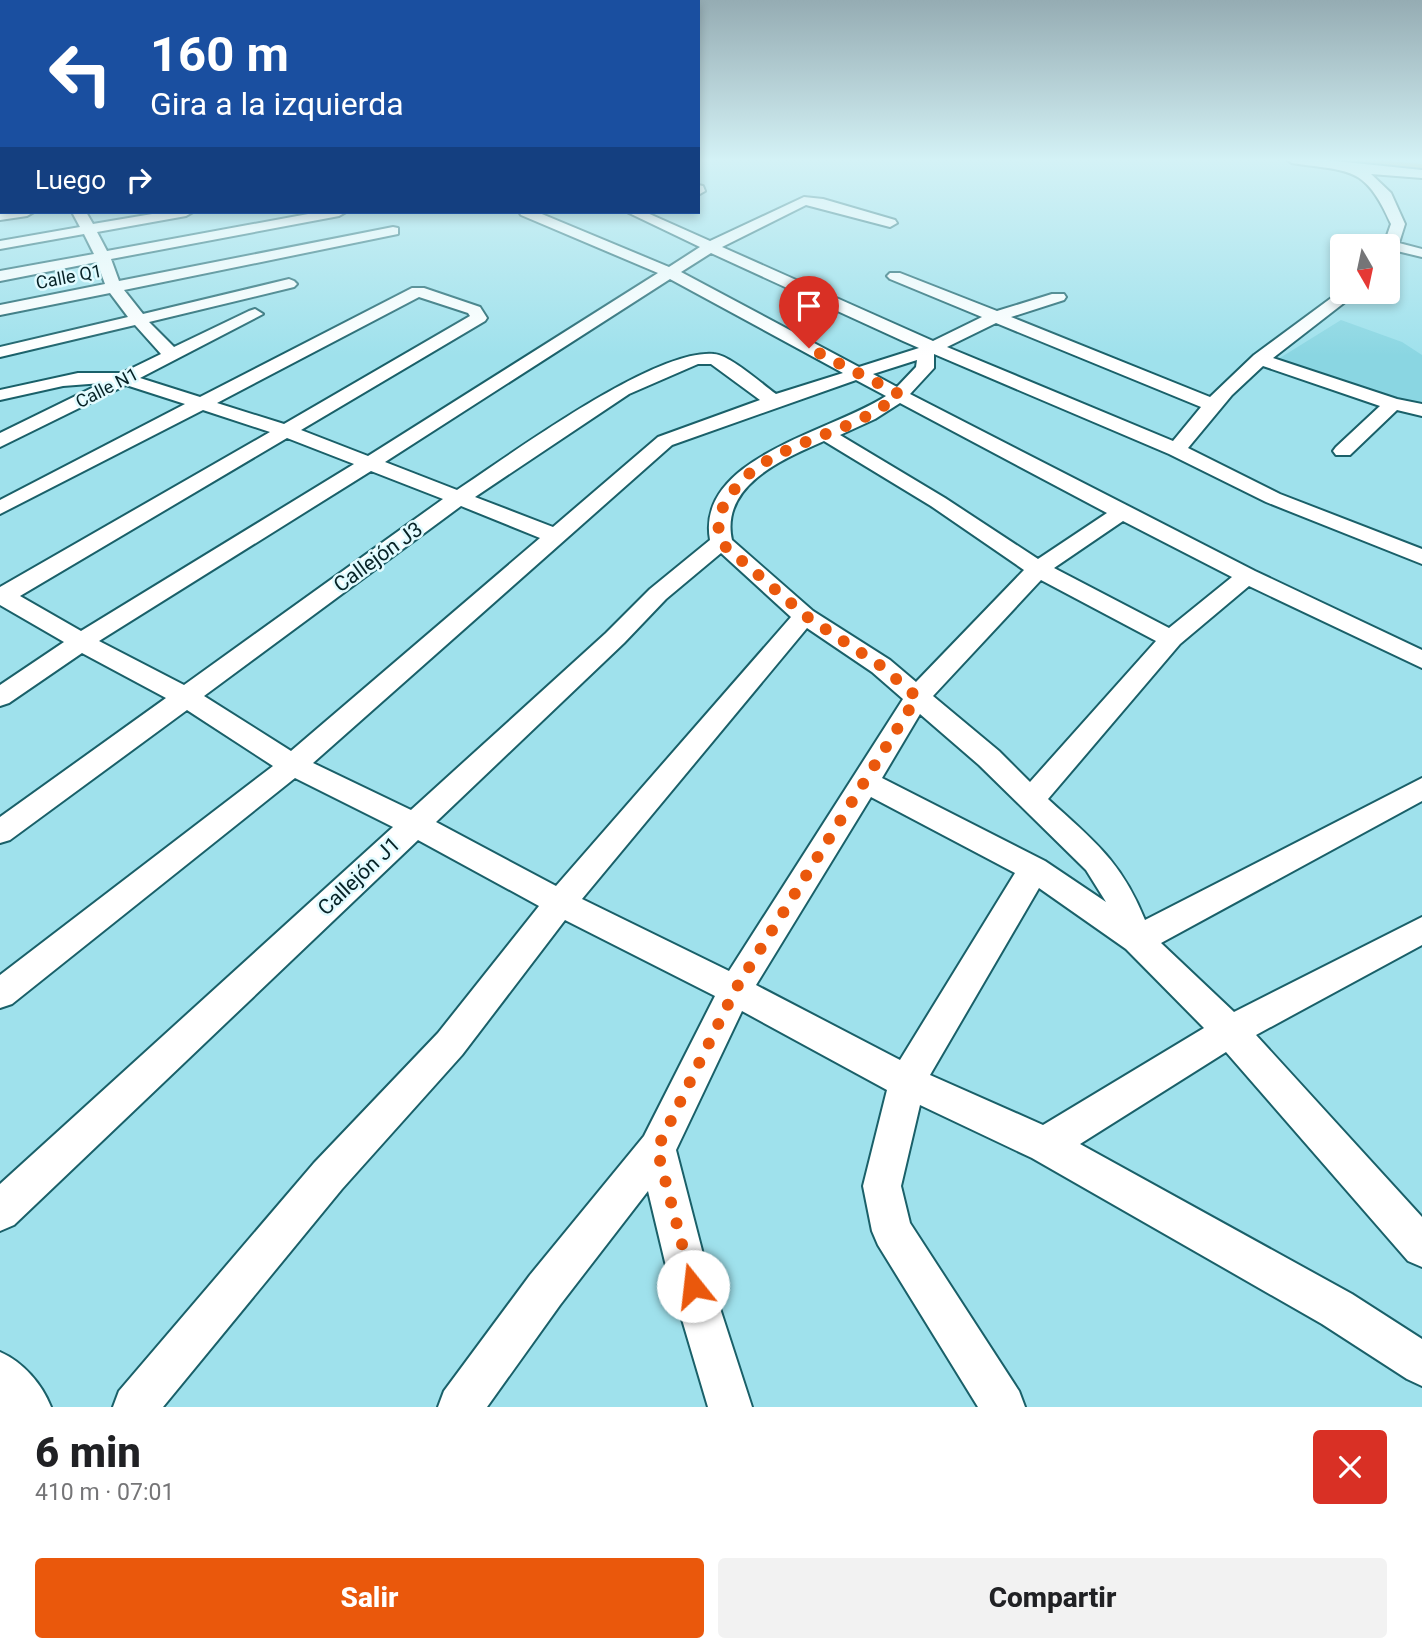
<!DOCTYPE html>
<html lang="es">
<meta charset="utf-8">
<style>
body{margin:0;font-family:Roboto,sans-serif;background:#f2f2f2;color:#202124;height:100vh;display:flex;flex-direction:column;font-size:26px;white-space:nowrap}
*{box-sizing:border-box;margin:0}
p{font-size:23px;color:#757577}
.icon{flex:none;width:38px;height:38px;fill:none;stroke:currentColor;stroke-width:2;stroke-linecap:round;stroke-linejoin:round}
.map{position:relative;height:1407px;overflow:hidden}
.sheet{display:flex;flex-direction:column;background:#fff;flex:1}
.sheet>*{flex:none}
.guide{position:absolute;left:0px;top:0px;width:700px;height:214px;box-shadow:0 4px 10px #0003;background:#1a4fa0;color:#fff;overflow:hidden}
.needle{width:46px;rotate:171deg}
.buttons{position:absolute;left:1330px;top:234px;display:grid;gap:14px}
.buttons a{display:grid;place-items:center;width:70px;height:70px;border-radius:7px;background:#fff;box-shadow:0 4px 10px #0003;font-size:35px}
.pin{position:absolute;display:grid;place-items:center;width:60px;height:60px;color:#fff;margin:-72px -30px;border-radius:50% 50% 50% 0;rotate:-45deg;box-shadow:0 0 7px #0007}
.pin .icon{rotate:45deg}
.me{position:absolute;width:77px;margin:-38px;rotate:344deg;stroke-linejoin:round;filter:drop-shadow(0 0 5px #0008)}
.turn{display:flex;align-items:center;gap:24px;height:147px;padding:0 35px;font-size:32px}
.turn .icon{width:91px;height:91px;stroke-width:2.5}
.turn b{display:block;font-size:49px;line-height:60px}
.then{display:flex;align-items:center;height:66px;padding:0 35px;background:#0003;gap:14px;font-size:26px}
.round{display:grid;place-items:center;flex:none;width:74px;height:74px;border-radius:7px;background:#f2f2f2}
.overview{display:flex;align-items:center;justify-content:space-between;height:119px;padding:0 35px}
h1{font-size:42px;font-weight:800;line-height:52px}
.button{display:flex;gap:14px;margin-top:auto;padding:14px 35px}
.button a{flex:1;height:80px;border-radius:7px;background:#ea580c;color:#fff;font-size:28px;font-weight:800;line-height:80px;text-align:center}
.button a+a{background:#f2f2f2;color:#202124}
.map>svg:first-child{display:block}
</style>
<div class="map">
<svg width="1422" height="1407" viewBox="0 0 1422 1407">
<rect width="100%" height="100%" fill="#9fe1ec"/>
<path fill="#8ad6e2" d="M1341 320 1402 342 1422 355V406L1275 361Z"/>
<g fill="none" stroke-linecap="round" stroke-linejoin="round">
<path fill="#b8a064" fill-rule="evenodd" d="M1317 159H1367L1422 164V172L1324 163Z"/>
<defs>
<path id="minor" d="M1286 159H1316L1422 170V178L1371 174 1391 193 1405 224 1399 243 1422 249V257L1397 251 1393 258 1388 259V247H1383L1391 224C1365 165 1350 172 1292 163Z
M0 164H2V172H0Z
M698 185 703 186 705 191 698 195Z
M0 187H2V195H0Z
M804 197 823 199 895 220 897 223 890 227 806 205 722 247 933 341 982 317 890 279 887 276 890 273H900L997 311 1052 294H1064L1066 297 1064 300 1011 317 1210 397 1254 355 1342 290 1358 292 1273 358 1397 399 1422 404V416L1397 410 1350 455H1336L1333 451 1336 447 1380 406 1263 366 1232 395 1188 448 1280 494 1422 549V564L1266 502 1169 454 934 354V368L910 394 1255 571 1422 650V668L1249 586 1180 644 1048 799C1094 841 1121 861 1145 920L1422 778V801L1161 943 1234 1012 1422 917V945L1256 1035 1422 1217V1267L1408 1261 1226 1052 1080 1144 1352 1294 1422 1339V1386L1407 1379 1322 1324 1032 1158 920 1105 901 1186 910 1223 1019 1391 1025 1407H978L878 1245 872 1231 863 1186 887 1090 742 1011 676 1150 705 1262 752 1407H708L665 1262 648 1191 560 1305 487 1407H438L444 1391 530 1275 644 1136 715 996 565 920 462 1055 342 1189 163 1407H113L119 1391 314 1163 438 1033 539 906 418 840 14 1225 0 1231V1184L393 827 295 778 12 1004 0 1008V975L273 766 187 710 10 840 0 843V817L166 698 82 653 9 703 0 706V685L64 642 0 605V587L270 432 203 410 0 514V500L185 404 126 385 0 447V433L102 383 63 386 0 400V390L78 373H122L161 354 135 325 0 357V347L128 317 110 293 0 315V305L105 284 97 262 0 281V271L94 254 84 234 0 249V241L80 227 72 212H86L93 224 164 212H193L186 216 97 232 107 251 319 212H346L339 216 111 259 119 281 393 227 398 228V234L393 235 124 290 143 314 289 279 294 281 297 284 294 287 149 322 174 347 249 311 255 309 263 314 140 378 200 397 412 288H424L480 307 487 318 485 321 301 430 368 456 658 273 521 215 519 212H537L669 267 700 247 627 212H645L710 241ZM711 253 903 341 919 348 859 367 681 272ZM670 279 843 373 776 394C762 384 730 355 714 354 655 348 510 455 457 490L385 462ZM419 297 468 313 470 316 284 424 217 403ZM996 323 1201 407 1173 441 947 347ZM917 360 916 367 897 387 873 374ZM698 364H711L760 400 658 437 553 527 475 497 629 394ZM856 380 886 396C834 431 695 457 710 540L650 589 606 633 411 810 313 763 672 445ZM900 403 1107 513 1038 559 945 498 840 435 875 419ZM287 438 354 464 81 631 20 596ZM824 441 931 506 1024 570 916 682 890 660 813 611 732 540C720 485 783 459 824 441ZM371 471 443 499 184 685 99 641ZM461 506 540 538 291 751 204 696ZM1123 521 1232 577 1169 628 1054 568ZM721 553 791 617 556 886 436 822 624 643 666 599ZM1041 580 1156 641 1030 782 999 751 933 696ZM807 628 872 672 903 699 729 971 582 899ZM920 714 979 765 1086 870 1106 902 1045 861 882 778ZM871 797 1015 873 900 1060 756 985ZM1039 888 1126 949 1204 1028 1043 1125 930 1075Z
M0 212H34L27 216 0 220Z
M0 1352C23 1362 42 1384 51 1407H0Z"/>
</defs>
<use href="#minor" stroke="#1a6069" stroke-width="4"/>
<use href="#minor" fill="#fff" fill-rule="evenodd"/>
</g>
<linearGradient id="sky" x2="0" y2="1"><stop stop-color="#95acb3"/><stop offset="0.45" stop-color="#d4f2f6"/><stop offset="1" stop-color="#d4f2f6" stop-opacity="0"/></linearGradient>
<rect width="1422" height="356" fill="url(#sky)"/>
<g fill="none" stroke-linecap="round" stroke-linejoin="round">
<path stroke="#ea580c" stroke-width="12" stroke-dasharray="0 21.6" d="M693 1286 657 1149 735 990 917 697 881 666 806 616 720 542C720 535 718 527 718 521 718 514 723 507 727 501 761 439 849 440 899 394L809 348"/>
</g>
<g text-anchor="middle" stroke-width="5" stroke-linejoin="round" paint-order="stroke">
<g font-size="18" fill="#062226" stroke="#e1fbff">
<text transform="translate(69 277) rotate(-11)" y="6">Calle Q1</text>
<text transform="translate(107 388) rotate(-27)" y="6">Calle N1</text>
</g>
<g font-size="21" fill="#062226" stroke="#e1fbff">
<text transform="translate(378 557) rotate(-36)" y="7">Callejón J3</text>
<text transform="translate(359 876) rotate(-43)" y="7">Callejón J1</text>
</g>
</g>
</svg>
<div class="buttons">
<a><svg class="needle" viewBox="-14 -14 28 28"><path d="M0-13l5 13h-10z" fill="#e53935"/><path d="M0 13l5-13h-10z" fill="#757577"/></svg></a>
</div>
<div class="pin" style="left:809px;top:348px;background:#d93025"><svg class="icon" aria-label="arrive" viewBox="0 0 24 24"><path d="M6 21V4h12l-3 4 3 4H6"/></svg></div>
<svg class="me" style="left:693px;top:1286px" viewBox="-20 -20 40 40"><circle r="19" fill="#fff"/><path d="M0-13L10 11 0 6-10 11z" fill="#ea580c"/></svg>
<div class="guide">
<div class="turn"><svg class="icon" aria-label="left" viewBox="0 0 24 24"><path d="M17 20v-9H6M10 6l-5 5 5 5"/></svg><div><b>160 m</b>Gira a la izquierda</div></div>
<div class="then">Luego<svg class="icon" aria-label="right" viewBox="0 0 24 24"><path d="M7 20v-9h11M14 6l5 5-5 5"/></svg></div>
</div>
</div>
<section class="sheet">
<div class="overview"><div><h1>6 min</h1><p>410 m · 07:01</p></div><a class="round" style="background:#d93025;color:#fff"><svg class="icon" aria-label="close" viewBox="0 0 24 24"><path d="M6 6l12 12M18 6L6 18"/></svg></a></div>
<div class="button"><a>Salir</a><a>Compartir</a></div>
</section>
